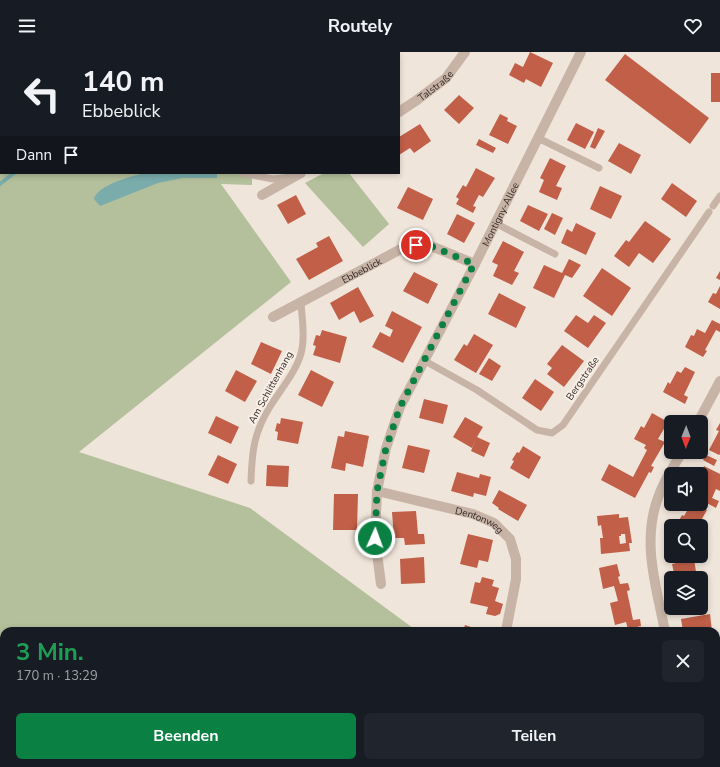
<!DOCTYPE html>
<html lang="de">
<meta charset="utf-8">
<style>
body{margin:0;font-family:"Nunito Sans",sans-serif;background:#20242c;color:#f1f3f6;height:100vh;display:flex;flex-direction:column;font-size:15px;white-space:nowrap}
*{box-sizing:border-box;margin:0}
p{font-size:13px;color:#9ea1a6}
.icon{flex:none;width:22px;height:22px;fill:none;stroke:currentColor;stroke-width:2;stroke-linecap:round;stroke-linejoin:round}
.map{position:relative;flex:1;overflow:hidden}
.drawer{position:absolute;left:0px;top:575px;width:720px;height:140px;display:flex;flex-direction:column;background:#171b24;border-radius:12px 12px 0 0;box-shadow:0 2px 6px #0003}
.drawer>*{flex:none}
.top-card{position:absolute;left:0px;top:0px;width:400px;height:122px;box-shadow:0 2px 6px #0003;background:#171b24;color:#f1f3f6;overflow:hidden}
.needle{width:26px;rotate:181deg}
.tools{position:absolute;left:664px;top:363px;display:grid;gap:8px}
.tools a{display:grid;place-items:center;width:44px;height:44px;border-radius:6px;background:#171b24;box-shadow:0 2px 6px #0003;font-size:20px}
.pin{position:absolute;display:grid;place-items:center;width:34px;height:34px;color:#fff;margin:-17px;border:2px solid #fff;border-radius:50%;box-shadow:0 1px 4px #0007}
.me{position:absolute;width:44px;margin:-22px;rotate:2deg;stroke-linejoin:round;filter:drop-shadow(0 0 3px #0008)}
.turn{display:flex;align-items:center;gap:14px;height:84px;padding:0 16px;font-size:18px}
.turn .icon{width:52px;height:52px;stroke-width:2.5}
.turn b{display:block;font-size:28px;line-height:34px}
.then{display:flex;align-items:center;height:38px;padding:0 16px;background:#0003;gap:8px;font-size:15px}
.round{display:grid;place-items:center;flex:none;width:42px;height:42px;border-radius:6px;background:#20242c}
.head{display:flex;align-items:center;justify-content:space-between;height:68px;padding:0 16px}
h1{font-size:24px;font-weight:700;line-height:30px;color:#1e9e55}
.cta{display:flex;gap:8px;margin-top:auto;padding:8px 16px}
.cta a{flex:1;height:46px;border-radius:6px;background:#0b8043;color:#fff;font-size:16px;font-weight:700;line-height:46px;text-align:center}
.cta a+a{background:#20242c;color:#f1f3f6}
header{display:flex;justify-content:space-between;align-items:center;height:52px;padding:0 16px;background:#171b24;font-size:18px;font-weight:700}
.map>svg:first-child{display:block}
</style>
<header><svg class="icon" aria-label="menu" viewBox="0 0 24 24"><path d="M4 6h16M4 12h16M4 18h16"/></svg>Routely<svg class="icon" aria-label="heart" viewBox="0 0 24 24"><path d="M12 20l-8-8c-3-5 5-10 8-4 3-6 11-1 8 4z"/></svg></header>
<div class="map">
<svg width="720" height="715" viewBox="0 0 720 715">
<rect width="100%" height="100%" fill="#f0e5da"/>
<path fill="#b4bf9b" d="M0 0H330L1 1V121H252V133L221 132 291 230 79 400 250 456 417 579H4V711H456L455 715H0Z
M324 121H349L389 172 363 195 305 131Z"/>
<path fill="#7aacac" d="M146 121H217V126H183L158 131 100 154 94 147C97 133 134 123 146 121Z"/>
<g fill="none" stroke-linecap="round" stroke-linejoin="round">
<path stroke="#7aacac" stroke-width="4" d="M285 1 286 0
M0 132 14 121"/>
</g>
<path fill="#c15f48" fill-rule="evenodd" d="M530 0 553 11 541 35 526 27 524 31 509 23 515 11 523 15Z
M625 2 709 66 690 92 605 28Z
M711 21H720V50H711Z
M459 43 474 56 459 72 444 58Z
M500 62 508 66 507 69 517 74 508 92 489 83Z
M576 71 594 80 585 97 567 88Z
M420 72 431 89 414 101 410 96 399 103V85Z
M598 76 605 79 595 97 590 95Z
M479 87 496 96 493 101 476 93Z
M619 91 641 103 631 122 608 109Z
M550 106 566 114 556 134 562 136 557 148 539 140 544 128 540 126Z
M476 116 495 126 483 145 479 143 473 154 476 155 473 161 456 152 459 147 456 145 463 133 466 135Z
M672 131 697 149 686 165 661 147Z
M600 134 622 144 611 167 590 157Z
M408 135 433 147 423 168 397 156Z
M296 143 306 162 288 172 277 153Z
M528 153 548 162 539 179 520 169Z
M552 161 563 166 555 183 544 177Z
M457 162 475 171 464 191 447 182Z
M645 169 671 187 653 211 639 201 629 215 614 204 626 188 629 190Z
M576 171 596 181 586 203 561 191 567 177 572 180Z
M329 184 343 209 309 228 296 207 318 195 316 191Z
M503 189 524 200 514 219 519 221 512 233 493 224 498 213 492 210Z
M569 207 581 213 572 226 565 223 554 246 533 236 544 213 562 221Z
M602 216 631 236 612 264 583 244Z
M720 219V228L716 226Z
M414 220 438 232 428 252 403 239Z
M720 234V257L708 250 713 241 716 242Z
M358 235 374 264 360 271 354 259 339 268 330 251Z
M499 241 526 255 516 276 488 262Z
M392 259 422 275 403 311 372 295 380 280 390 285 393 278 385 274Z
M576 263 588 271 594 263 606 271 588 296 564 279Z
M712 268 720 272V280L716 278 705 298 707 299 703 305 685 295 691 283 694 284 697 277 705 281Z
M322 278 347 285 340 311 313 303 316 294 313 293 316 283 320 284Z
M474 282 493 293 476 321 454 308 464 292 467 294Z
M261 290 282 299 271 322 251 312Z
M562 293 584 309 564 335 547 322 552 316 547 312Z
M489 306 501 314 492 329 479 322Z
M685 315 695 320 684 343 688 345 685 352 663 340 668 330 670 332 677 319 681 321Z
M236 318 257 329 245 350 225 339Z
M311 318 334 330 322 355 298 343Z
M535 327 554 340 541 359 522 346Z
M424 347 448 353 443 372 419 366Z
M652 361 668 370 658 387 665 390 651 414 654 415 651 421 649 420 635 446 601 428 609 412 633 425 647 398 644 396 646 393 634 387 641 374 644 376Z
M216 364 239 375 231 392 208 381Z
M465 365 483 375 477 385 490 391 484 405 471 399 476 387 472 396 453 385Z
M281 366 303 370 298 392 277 388 278 380 275 379 277 371 280 372Z
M720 371V402L719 403 709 398 719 379 716 378Z
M345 379 369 384 363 415 346 411 345 419 331 416 338 384 344 385Z
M408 393 430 398 424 421 402 416Z
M523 394 541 405 529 427 510 416 514 409 512 408 517 400 519 401Z
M218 403 237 412 228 432 208 423Z
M706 403 717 408 714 414 703 408Z
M267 413 289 414 288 435 266 434Z
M704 414 720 422V439L716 437 712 446 719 449 716 456 703 449 706 443 701 440 700 422Z
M457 420 479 426 480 422 491 425 486 444 474 441 473 445 451 439Z
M499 438 527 453 518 469 498 457 499 456 492 451Z
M334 442H358L357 478H333Z
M691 452H695L707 458 699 472 703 474 701 477V474H686L678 470 682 463 684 464Z
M416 459 418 482H424L425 492 405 493 404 486H394L392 460Z
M619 462V466L628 465 632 491H629L630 499 601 502 600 486H603L601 473 598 474 597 464ZM621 482H625L626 491 620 492 619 484H621Z
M468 482 493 488 488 510 479 508 477 516 460 512Z
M424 505 425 531 401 532 400 507Z
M694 507 697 526H675L672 512Z
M617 512 620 524 618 525 620 532 628 531 630 538 627 539 633 568 640 567 641 574 628 577 626 570 615 573 610 551 618 549 614 534 603 537 599 516Z
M482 525 494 528 492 534 499 536 495 549 503 552 500 562 495 564 486 562 488 555 470 551 475 530 480 531Z
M704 533 707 548 701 549V534Z
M710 562 712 579H683L681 567Z
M465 573 483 579H463Z
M716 629 720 641V653L716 654Z
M716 667 720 683V685L716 686Z
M720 704V715H711L710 711H716V705Z
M477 711H507L506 715H476Z
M549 711H567L566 715H549Z
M592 711H603L602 713 609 715H591Z
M646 711H668L669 715H647Z"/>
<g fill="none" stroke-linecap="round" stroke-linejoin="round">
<path stroke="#c8b4a7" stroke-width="7" d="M538 86 599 116
M242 121 273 127 290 125
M713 154 720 144
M495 171 555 202
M425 309 477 338 537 378 552 381 563 373 709 160
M251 429C252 398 254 380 271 353 281 337 299 316 302 297 305 282 302 266 301 251"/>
<g stroke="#c8b4a7" stroke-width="10">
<path id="s1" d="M399 60 417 48 446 26 465 0"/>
<path d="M262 143 301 121"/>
<path id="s2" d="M273 265 401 197 416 193 431 194 475 212"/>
<path d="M698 370 720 329"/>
<path id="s3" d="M377 439 473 462 494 471 510 487 516 507V527L506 579"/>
<path id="s4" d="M381 532 375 486 377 439 386 396 400 355 475 212 581 0"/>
<path d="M665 579C656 534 641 488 659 443 664 428 674 414 682 400"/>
<path d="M614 711 615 715"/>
<path d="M691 711 692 715"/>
</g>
</g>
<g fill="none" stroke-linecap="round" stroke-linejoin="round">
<path stroke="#0b8043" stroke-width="7" stroke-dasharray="0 12.6" d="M375 486 377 439 386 396 400 355 474 212 431 194 416 193"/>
</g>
<g text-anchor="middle" stroke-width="4" stroke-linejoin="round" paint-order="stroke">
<g font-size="10" fill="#342b27" stroke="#f8efe6">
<text dy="4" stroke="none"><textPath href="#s1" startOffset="45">Talstraße</textPath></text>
<text dy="4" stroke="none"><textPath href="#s4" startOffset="398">Montigny-Allee</textPath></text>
<text dy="4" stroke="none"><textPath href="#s2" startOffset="100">Ebbeblick</textPath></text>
<text transform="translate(582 326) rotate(-56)" y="4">Bergstraße</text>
<text transform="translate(270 335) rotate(-61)" y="4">Am Schlittenhang</text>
<text dy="4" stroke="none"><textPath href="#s3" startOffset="107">Dentonweg</textPath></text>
</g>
</g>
</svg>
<div class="tools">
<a><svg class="needle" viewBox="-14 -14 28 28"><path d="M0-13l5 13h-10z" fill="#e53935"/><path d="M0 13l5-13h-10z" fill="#9ea1a6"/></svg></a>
<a><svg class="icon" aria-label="sound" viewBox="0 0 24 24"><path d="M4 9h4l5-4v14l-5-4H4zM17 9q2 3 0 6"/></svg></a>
<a><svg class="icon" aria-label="search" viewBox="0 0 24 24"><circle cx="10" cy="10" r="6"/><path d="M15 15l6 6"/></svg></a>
<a><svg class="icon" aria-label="layers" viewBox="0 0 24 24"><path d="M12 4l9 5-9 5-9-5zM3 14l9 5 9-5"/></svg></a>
</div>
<div class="pin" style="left:416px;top:193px;background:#d93025"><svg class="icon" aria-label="arrive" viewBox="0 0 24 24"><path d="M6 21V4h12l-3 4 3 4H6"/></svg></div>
<svg class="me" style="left:375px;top:486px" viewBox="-20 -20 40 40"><circle r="17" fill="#0b8043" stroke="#fff" stroke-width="3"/><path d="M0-11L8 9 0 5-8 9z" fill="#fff"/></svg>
<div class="top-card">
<div class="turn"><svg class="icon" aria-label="left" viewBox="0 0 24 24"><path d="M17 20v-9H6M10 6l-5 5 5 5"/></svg><div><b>140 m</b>Ebbeblick</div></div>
<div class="then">Dann<svg class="icon" aria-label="arrive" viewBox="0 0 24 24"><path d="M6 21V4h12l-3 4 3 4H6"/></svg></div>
</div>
<section class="drawer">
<div class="head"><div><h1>3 Min.</h1><p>170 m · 13:29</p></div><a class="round"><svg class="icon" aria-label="close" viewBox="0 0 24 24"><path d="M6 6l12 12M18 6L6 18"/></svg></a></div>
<div class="cta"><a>Beenden</a><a>Teilen</a></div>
</section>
</div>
